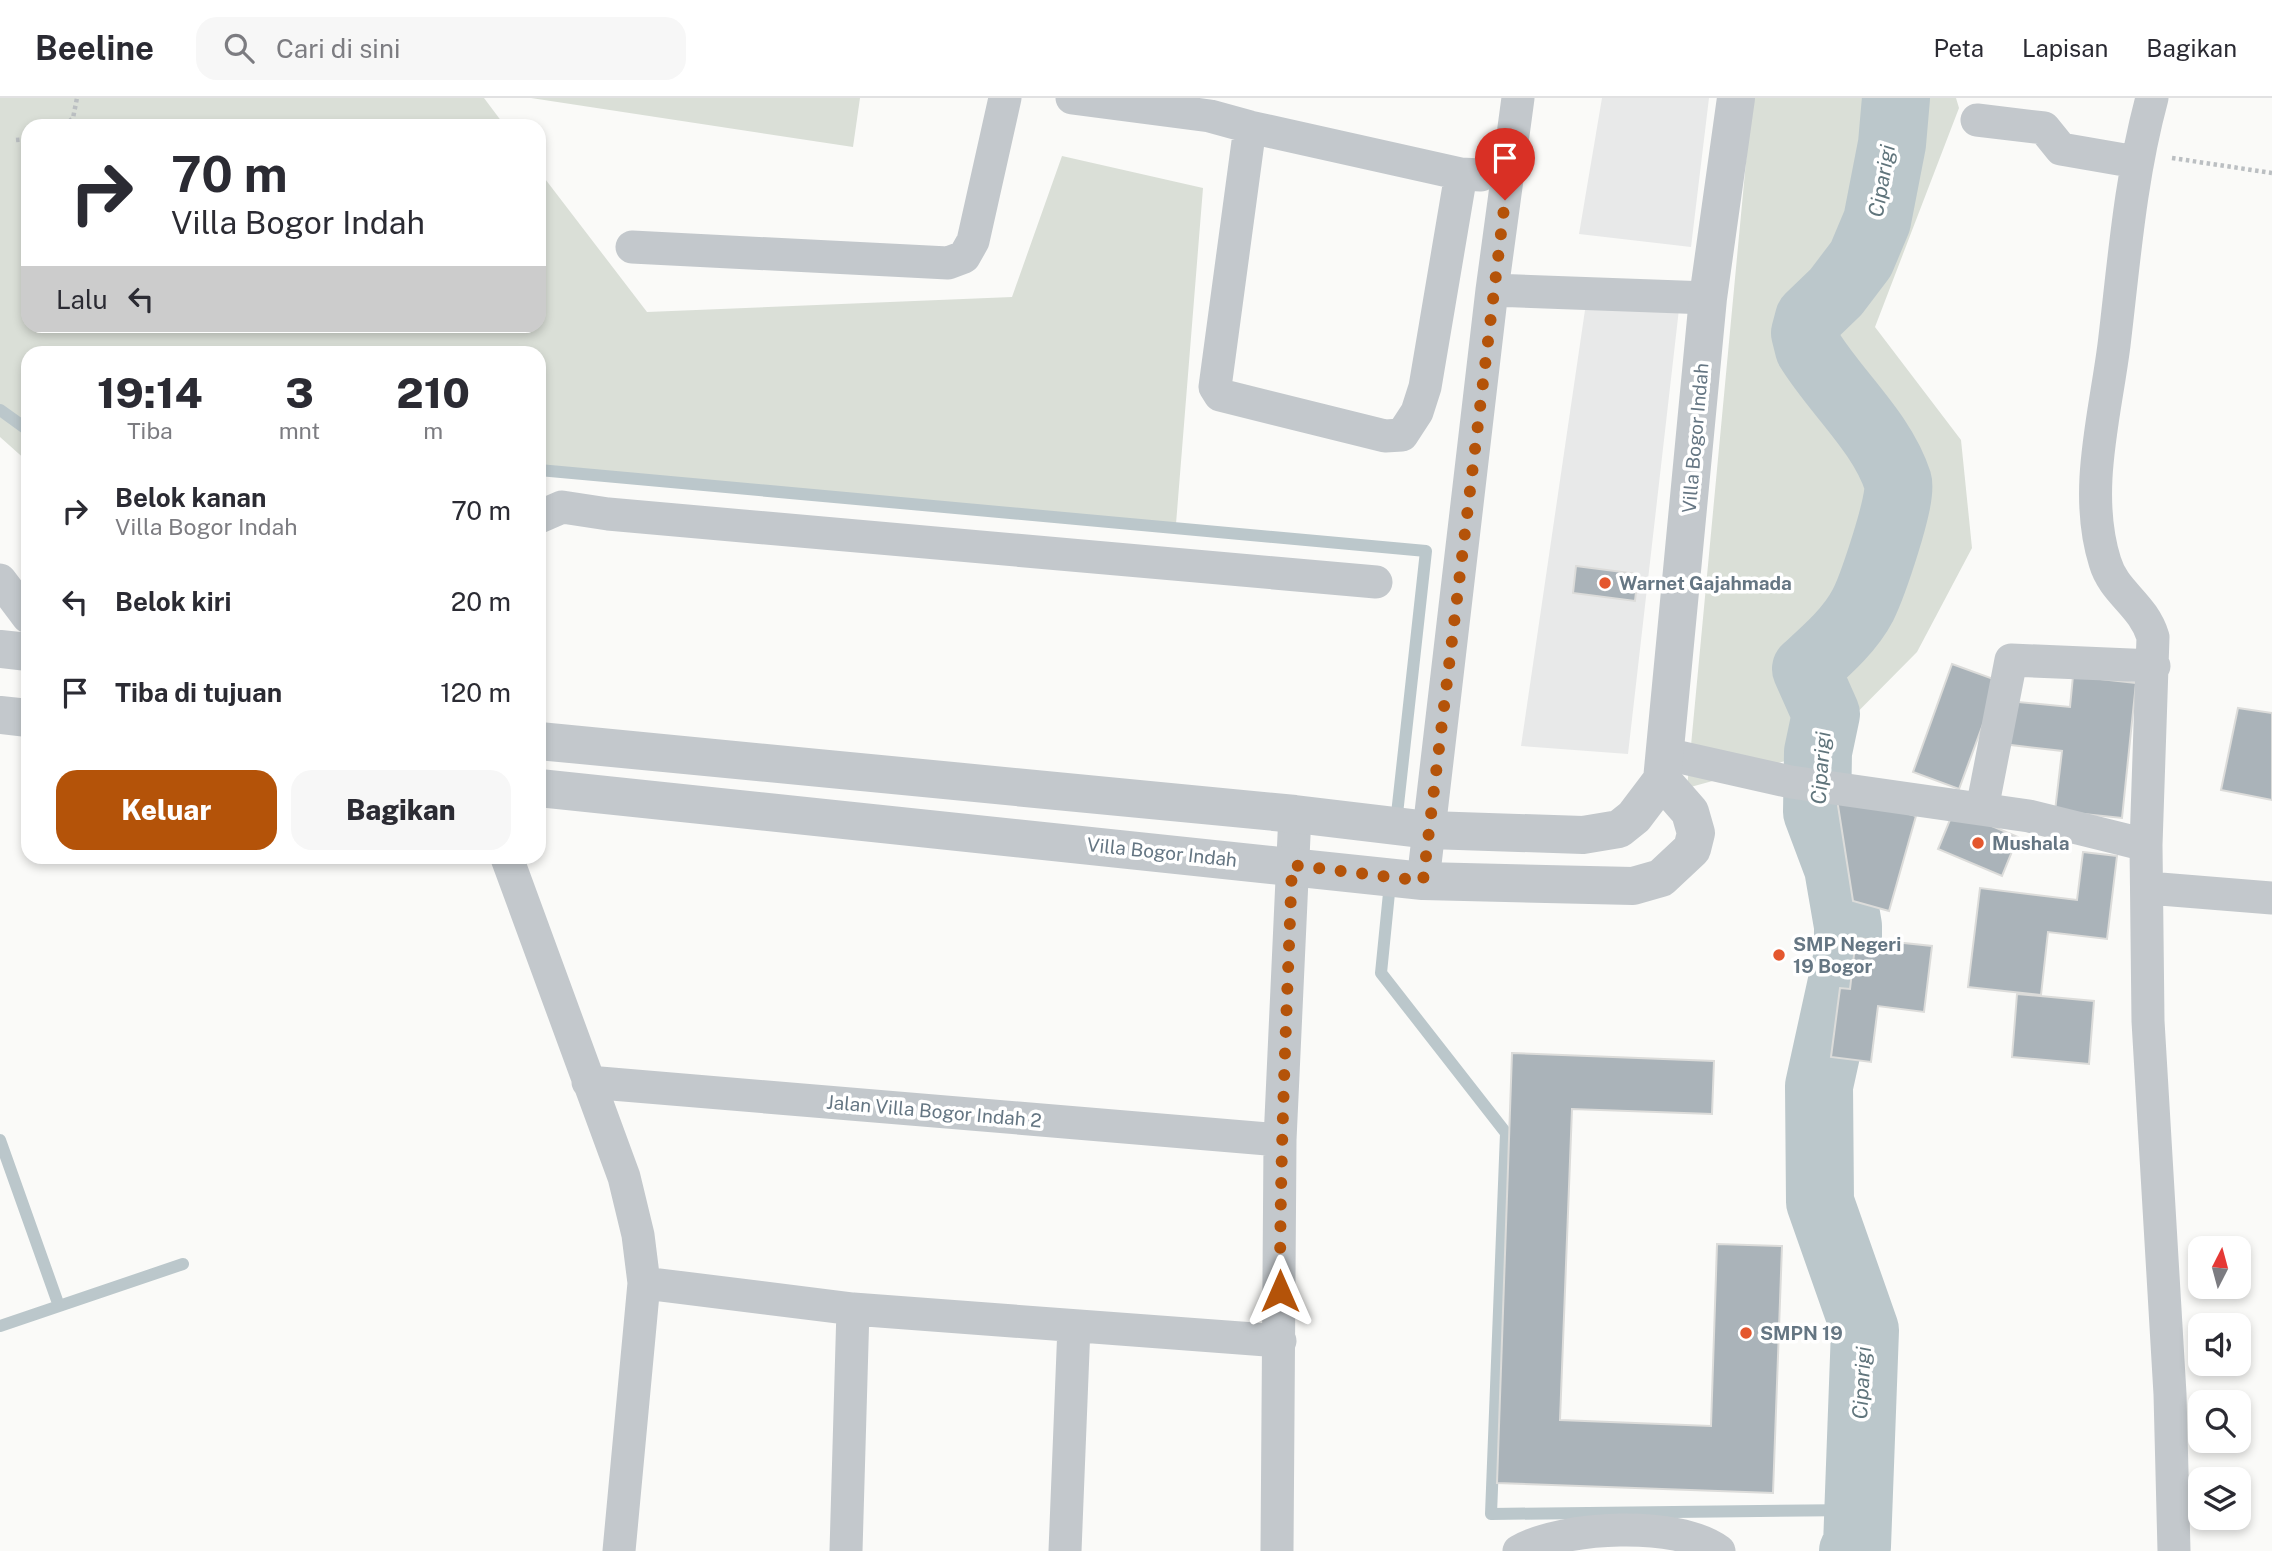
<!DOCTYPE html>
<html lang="id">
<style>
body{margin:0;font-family:"Public Sans",sans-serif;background:#f7f7f7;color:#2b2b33;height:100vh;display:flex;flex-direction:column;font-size:26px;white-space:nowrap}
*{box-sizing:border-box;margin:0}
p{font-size:23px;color:#7c7c81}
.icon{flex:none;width:38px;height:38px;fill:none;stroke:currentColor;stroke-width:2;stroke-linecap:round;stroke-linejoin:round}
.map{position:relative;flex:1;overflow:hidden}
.drawer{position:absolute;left:21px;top:248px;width:525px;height:518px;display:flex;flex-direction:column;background:#fff;border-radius:21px;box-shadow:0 4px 10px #0003}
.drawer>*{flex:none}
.top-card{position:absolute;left:21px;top:21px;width:525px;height:214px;border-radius:21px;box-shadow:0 4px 10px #0003;background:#fff;color:#2b2b33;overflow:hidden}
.needle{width:46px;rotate:6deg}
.buttons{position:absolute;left:2188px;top:1138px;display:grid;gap:14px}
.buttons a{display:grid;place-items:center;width:63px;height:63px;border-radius:14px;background:#fff;box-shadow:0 4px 10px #0003;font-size:35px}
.pin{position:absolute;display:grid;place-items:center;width:60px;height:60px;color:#fff;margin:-72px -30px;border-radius:50% 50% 50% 0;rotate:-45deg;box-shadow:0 0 7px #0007}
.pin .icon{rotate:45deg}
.me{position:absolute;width:77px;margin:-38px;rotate:0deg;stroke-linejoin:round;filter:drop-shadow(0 0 5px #0008)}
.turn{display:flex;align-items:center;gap:24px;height:147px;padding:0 35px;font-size:32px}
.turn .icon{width:91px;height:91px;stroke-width:2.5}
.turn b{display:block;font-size:49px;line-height:60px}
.then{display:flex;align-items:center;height:66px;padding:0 35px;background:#0003;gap:14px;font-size:26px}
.eta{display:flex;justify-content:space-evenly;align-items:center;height:119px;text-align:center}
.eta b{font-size:42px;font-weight:800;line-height:49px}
.cta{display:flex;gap:14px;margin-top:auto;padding:14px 35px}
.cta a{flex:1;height:80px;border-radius:21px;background:#b45309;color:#fff;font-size:28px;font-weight:800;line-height:80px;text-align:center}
.cta a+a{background:#f7f7f7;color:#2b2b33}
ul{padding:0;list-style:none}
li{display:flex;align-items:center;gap:21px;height:91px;padding:0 35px}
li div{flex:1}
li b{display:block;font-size:26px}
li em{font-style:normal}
header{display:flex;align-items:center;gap:42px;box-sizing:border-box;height:98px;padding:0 35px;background:#fff;border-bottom:2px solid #e1e1e2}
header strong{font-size:33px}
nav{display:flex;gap:38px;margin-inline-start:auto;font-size:24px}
.search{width:490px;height:63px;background:#f7f7f7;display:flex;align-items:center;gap:18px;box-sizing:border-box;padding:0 24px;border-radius:21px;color:#7c7c81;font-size:26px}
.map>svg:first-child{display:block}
</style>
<header>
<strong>Beeline</strong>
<div class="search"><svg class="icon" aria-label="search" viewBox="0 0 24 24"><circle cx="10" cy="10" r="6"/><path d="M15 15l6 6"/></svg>Cari di sini</div>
<nav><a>Peta</a><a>Lapisan</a><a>Bagikan</a></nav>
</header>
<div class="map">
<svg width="2272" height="1453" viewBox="0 0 2272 1453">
<rect width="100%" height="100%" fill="#fafaf8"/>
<path fill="#e8e9e9" d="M1602 0H1709L1691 149 1579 136Z
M1679 211 1628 656 1521 648 1585 212Z"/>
<path fill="#dadfd7" d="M0 0H484L505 28H28V228H539V73L647 214 1012 199 1062 58 1203 90 1176 426 539 372V256H28V364L0 339Z
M531 0H860L853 49Z
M1752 0H1956L1959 10 1875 229 1961 342 1972 450 1917 554 1818 654 1687 690Z"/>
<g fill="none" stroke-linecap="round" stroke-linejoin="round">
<path stroke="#bbc7cb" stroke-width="12" d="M0 312 28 332
M539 372 1426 453 1397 716
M1389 795 1381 875 1506 1035 1491 1416 1858 1412
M0 1042 59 1208
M0 1228 183 1166"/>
<path stroke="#bbc7cb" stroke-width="68" d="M1853 1453 1857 1448 1865 1232 1820 1104 1819 988 1848 856V828L1838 770 1817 714 1818 654 1826 616 1806 571C1827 552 1850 532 1863 507 1872 489 1903 400 1898 384 1882 334 1836 295 1809 251L1805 235 1809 220 1836 194 1861 161 1877 123 1892 46 1896 0"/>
</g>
<path fill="#aab3b9" stroke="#dcdcda" stroke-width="2" d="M1576 468 1638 476 1635 503 1573 495Z
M1952 566 1999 583 1959 691 1913 674Z
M2073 578 2136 585 2122 720 2055 713 2062 653 2003 646 2008 603 2070 609Z
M2238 610 2272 615V702L2221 692Z
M1836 695 1916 718 1889 813 1853 803Z
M1954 712 2018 739 2002 778 1938 751Z
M2083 754 2117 758 2107 841 2048 834 2041 897 1968 889 1980 790 2077 802Z
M1856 840 1932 848 1924 914 1878 908 1871 964 1831 959 1840 890 1850 891Z
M2017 896 2094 903 2089 966 2012 959Z
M1512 955 1714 963 1712 1016 1572 1011 1560 1322 1711 1328 1717 1146 1782 1148 1773 1395 1497 1385Z"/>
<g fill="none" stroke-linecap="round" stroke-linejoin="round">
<path stroke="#bbbfc2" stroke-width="4.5" stroke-dasharray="3.5 3.5" stroke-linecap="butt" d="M64 28 73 20 77 0
M16 42 28 41
M2172 60 2272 75"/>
<path stroke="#c3c8cc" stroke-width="33" d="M1072 0 1210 18 1250 29 1461 76 1481 77
M2152 0C2130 81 2124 164 2114 247 2105 318 2083 394 2105 464 2114 495 2143 506 2153 539L2146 747 2148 923 2170 1296 2174 1453
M1977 22 2044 30 2061 51 2136 64
M1250 29 1215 289 1220 297 1385 338 1402 337 1417 314 1425 289 1461 76
M632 149 948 165 964 159 973 143 1005 0
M1492 192 1708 200
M539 419 562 409 608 416 1376 484
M0 482 28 519
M1666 656 1791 684 2029 718 2146 747
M1982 711 2011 562 2154 568
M507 760 624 1079 638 1137 644 1185 619 1453
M1423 783 1492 192 1518 0
M2148 790 2272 800
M588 984 1280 1042
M644 1185 853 1211 1280 1243
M846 1453 853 1211
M1065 1453 1074 1228
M1277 1453 1280 1042 1295 716
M1519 1453C1563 1428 1677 1422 1719 1453"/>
<path stroke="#c3c8cc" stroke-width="38" d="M0 551 28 554
M0 617 28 620
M539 643 1295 716 1429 732 1583 737 1619 731 1634 719 1662 682 1708 200 1736 0
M539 690 1423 783 1633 788 1661 780 1692 751 1696 735 1690 714 1662 682"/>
</g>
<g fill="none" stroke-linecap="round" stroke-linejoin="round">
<path stroke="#b45309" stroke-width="12" stroke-dasharray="0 21.6" d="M1280 1193C1280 1051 1287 909 1292 767L1423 783 1505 102"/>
</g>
<g fill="#e4572e" stroke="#fff" stroke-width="2.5">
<circle cx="1605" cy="485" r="7"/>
<circle cx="1978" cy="745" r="7"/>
<circle cx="1779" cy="857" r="7"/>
<circle cx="1746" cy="1235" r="7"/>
</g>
<g text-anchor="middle" stroke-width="7" stroke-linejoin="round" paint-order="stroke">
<g font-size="19" fill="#657683" stroke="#fff">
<text transform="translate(1695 340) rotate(-85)" y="7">Villa Bogor Indah</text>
<text transform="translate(1162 754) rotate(6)" y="7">Villa Bogor Indah</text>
<text transform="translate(934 1013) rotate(5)" y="7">Jalan Villa Bogor Indah 2</text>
</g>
<g font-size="19" font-weight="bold" fill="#657683" stroke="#fff" text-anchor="start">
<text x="1619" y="492">Warnet Gajahmada</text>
<text x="1992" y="752">Mushala</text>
<text x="1793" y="853">SMP Negeri<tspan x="1793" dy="22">19 Bogor</tspan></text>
<text x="1760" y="1242">SMPN 19</text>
</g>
<g font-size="21" font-style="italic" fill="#60757c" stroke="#fff">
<text transform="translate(1882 83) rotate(-80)" y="7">Ciparigi</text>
<text transform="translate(1821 670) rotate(-86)" y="7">Ciparigi</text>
<text transform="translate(1862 1285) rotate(-87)" y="7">Ciparigi</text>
</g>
</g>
</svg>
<div class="buttons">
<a><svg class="needle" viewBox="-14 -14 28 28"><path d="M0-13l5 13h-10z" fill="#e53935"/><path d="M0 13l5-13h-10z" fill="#7c7c81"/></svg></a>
<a><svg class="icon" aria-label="sound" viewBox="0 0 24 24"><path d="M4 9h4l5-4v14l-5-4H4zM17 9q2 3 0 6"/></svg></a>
<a><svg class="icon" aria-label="search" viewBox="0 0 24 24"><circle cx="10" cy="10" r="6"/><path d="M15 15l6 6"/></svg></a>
<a><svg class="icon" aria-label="layers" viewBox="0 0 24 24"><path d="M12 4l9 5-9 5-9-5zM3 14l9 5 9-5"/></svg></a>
</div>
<div class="pin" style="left:1505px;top:102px;background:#d93025"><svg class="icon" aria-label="arrive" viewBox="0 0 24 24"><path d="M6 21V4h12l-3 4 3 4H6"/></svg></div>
<svg class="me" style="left:1280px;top:1193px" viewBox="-20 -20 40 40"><path d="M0-17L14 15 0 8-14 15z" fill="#b45309" stroke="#fff" stroke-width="4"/></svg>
<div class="top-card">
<div class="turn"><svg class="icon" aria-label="right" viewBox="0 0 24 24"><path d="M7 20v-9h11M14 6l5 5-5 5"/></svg><div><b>70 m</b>Villa Bogor Indah</div></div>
<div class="then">Lalu<svg class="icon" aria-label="left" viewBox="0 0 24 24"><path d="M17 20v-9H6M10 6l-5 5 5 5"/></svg></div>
</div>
<section class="drawer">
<div class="eta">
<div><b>19:14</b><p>Tiba</p></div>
<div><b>3</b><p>mnt</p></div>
<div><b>210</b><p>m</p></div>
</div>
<ul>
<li><svg class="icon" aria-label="right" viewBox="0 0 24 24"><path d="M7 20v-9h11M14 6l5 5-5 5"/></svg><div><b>Belok kanan</b><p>Villa Bogor Indah</p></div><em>70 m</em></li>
<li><svg class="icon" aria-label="left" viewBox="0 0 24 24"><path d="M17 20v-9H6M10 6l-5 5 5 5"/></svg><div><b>Belok kiri</b></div><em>20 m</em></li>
<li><svg class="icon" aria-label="arrive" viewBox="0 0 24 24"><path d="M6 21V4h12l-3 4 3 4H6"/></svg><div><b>Tiba di tujuan</b></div><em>120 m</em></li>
</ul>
<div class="cta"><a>Keluar</a><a>Bagikan</a></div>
</section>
</div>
